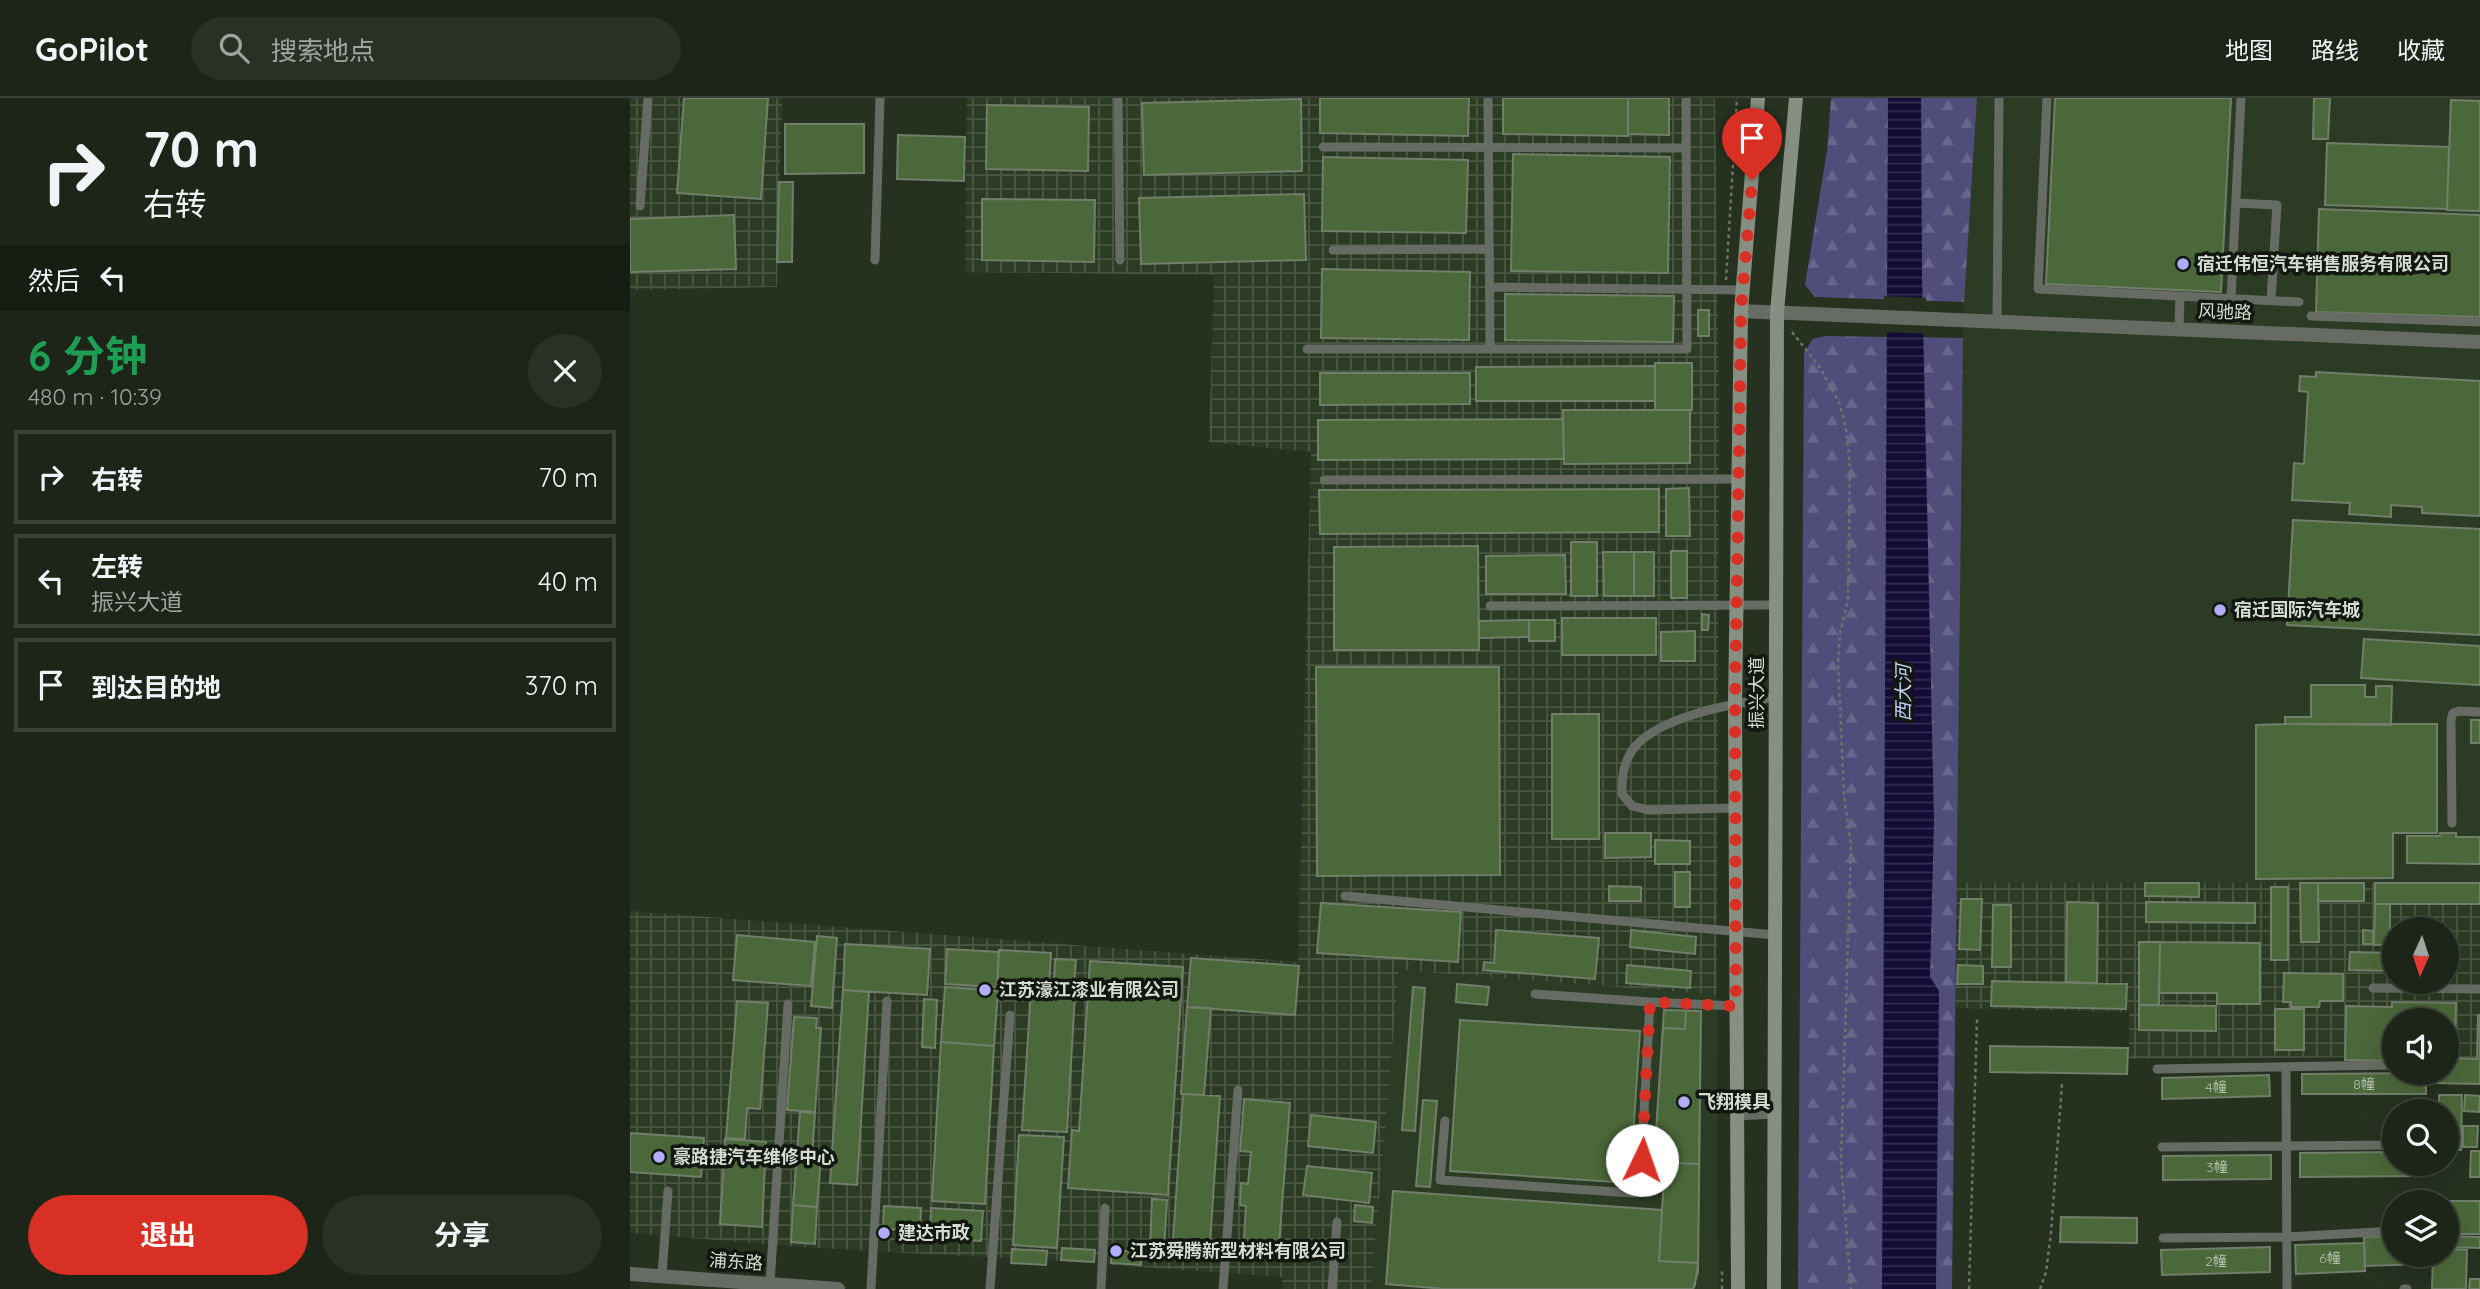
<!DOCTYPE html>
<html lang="zh">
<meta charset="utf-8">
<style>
body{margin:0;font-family:Quicksand,"Noto Sans SC",sans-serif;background:#293125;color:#f1f3f6;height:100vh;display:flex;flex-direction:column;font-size:26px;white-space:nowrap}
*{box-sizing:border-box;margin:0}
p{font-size:23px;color:#a0a5a2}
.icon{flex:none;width:38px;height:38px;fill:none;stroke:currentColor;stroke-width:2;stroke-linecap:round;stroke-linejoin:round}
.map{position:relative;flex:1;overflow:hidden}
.side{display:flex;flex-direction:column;background:#1c2518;width:630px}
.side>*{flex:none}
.hud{background:#1c2518;color:#f1f3f6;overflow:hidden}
.needle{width:46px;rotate:183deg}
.buttons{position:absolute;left:1752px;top:819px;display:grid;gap:14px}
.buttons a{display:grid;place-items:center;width:77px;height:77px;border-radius:50%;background:#1c2518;box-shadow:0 7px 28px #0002,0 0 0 2px #3a4237;font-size:35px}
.pin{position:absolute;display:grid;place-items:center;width:60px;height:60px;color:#fff;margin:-72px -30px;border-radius:50% 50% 50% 0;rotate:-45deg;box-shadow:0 0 7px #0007}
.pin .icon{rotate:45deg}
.me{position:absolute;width:77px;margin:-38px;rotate:3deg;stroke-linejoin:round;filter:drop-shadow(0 0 5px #0008)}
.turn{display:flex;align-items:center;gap:24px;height:147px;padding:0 28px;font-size:32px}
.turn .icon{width:91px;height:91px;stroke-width:2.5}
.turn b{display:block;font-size:49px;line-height:60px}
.then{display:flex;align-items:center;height:66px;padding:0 28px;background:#0003;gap:14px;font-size:26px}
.round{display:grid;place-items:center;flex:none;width:74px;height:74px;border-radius:37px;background:#293125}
.head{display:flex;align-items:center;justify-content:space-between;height:119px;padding:0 28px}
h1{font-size:42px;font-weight:700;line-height:52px;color:#1e9e55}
.action{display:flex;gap:14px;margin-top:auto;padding:14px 28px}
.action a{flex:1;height:80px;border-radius:42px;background:#d93025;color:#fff;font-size:28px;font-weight:700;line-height:80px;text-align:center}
.action a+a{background:#293125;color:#f1f3f6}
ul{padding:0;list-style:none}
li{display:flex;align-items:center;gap:21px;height:94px;margin:0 14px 10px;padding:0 14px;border:4px solid #3a4237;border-radius:0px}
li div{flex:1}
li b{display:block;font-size:26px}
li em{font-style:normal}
header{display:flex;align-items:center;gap:42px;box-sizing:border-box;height:98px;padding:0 35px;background:#1c2518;border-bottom:2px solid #3a4237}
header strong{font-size:33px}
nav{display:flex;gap:38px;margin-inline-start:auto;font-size:24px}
.search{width:490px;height:63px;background:#293125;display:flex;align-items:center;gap:18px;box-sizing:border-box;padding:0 24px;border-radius:38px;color:#a0a5a2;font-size:26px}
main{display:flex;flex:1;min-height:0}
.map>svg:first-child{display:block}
</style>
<header>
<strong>GoPilot</strong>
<div class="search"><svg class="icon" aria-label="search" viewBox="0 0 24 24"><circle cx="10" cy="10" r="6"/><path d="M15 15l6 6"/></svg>搜索地点</div>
<nav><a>地图</a><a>路线</a><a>收藏</a></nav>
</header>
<main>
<section class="side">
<div class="hud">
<div class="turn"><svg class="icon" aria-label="right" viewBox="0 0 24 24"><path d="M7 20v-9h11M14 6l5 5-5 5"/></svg><div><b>70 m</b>右转</div></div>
<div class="then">然后<svg class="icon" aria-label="left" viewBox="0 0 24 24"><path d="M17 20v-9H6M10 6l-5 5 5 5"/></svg></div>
</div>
<div class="head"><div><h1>6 分钟</h1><p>480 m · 10:39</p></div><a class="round"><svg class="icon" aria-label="close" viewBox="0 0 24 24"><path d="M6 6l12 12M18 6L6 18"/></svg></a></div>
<ul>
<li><svg class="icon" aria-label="right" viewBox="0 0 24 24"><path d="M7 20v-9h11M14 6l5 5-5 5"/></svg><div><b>右转</b></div><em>70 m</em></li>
<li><svg class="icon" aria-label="left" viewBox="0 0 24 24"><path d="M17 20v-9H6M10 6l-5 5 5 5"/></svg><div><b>左转</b><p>振兴大道</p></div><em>40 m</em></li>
<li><svg class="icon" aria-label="arrive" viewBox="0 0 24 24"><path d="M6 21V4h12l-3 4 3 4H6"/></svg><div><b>到达目的地</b></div><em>370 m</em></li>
</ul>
<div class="action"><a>退出</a><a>分享</a></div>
</section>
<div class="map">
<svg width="1850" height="1191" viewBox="0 0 1850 1191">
<defs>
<pattern id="industrial-grid" width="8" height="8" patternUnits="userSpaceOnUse" patternTransform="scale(1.75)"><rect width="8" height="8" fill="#2c3b24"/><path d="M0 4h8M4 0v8" fill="none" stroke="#4a5743"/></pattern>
<pattern id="forest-firs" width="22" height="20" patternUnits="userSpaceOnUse" patternTransform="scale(1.75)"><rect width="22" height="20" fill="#504d7a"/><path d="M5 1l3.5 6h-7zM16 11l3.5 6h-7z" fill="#68668c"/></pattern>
<pattern id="water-rules" width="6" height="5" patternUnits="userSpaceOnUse" patternTransform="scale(1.75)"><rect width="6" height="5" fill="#140b36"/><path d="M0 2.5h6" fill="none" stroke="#352e52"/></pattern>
</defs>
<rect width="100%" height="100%" fill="#263120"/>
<path fill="#2c3b24" d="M1336 0H1850V785H1326Z
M769 872 1087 897 1088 1191H741Z"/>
<path fill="url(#industrial-grid)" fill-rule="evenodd" d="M0 0H152L147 189 0 192Z
M337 0H1085L1089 310 1087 897 769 872 741 1191H652V1179L428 1163 186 1150 0 1135V813L668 864 681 354 579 344 584 177 335 174Z
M1326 785H1850V987L1800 986V975H1816V922H1764V959L1499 961V914L1325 910ZM1764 831H1816V884H1764Z"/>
<path fill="url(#forest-firs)" d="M1201 0H1347L1334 204 1185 199 1175 187 1197 53Z
M1195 238 1333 240 1322 1191H1168L1174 255 1183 241Z"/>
<path fill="url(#water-rules)" d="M1258 0H1291L1292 178 1304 723 1300 879 1309 893 1306 1191H1252Z"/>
<path fill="#263120" d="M1254 198 1296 200 1297 236 1254 234Z"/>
<path fill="#4b683a" stroke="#717e6a" stroke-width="2" d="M54 0H138L131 101 47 95Z
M690 0H839L838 38 690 35Z
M873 0H998V38L873 36Z
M998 0H1039V37L998 36Z
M1425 0H1601L1591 194 1416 186Z
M1684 0H1700L1698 41H1683Z
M671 1 672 73 514 77 512 5Z
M1821 2 1850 3V113L1817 112Z
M357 7 459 9 458 73 356 71Z
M155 26H234V75L155 76Z
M268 37 335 39 334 83 267 81Z
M1697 45 1819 49 1817 111 1695 107Z
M883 56 1040 59 1038 175 881 173Z
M693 59 838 62 836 135 692 133Z
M149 84H163L162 164H147Z
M674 96 676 162 511 166 509 100Z
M352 101 465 102 464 164 352 162Z
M1689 111 1850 117V219L1686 214Z
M104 117 106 171 0 174V121Z
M692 171 840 174 839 242 691 240Z
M875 196 1044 198 1043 244 875 242Z
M1068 212H1079V238H1068Z
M1025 265H1062V312H1025Z
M1025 268V303H846V269Z
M1686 274 1850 283V418L1792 415V409L1761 407V419L1719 416 1720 405 1662 402 1664 365 1674 366 1678 294 1669 293 1670 278 1686 279Z
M690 275H840V306L690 307Z
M933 312H1060V365L934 366Z
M933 321 934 361 688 362V322Z
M1059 390 1060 438H1036V391Z
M1029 391V434L690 436 689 392Z
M1663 422 1850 431V537L1657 527Z
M941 444H967V498H941Z
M848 448 849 552H704V449Z
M1041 453H1057V500H1041Z
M973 454H1004V498H974Z
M1004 454H1024V498H1004Z
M935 457 936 496H856V458Z
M1072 516 1079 517 1078 532H1072Z
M932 520H1026V557H932Z
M899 522V539L849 540V523Z
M899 522H925V543H899Z
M1065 533V563H1031V534Z
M1734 541 1850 548V587L1731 580Z
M686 569H869L870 777 687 778Z
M1681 587H1735V599H1746V588H1762L1761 627 1655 626V619H1681Z
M922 616H969V741H922Z
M1841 622H1850V645H1841Z
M1655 626H1807V735H1763V780L1626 781V627Z
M975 735H1021V759L975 760Z
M1810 735H1826V739H1850V766L1777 765V738H1810Z
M1025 742 1060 743V766H1025Z
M1045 774H1060V809H1045Z
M1515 785H1569V799L1515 798Z
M1670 785H1688L1689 844H1671Z
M1688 785H1734V803H1688Z
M1745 785H1850V806H1745Z
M979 788 1011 789V803H979Z
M1641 789H1658V862H1641Z
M1331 801H1352L1350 852 1329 851Z
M1437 804 1468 805 1467 885 1436 884Z
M1516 804 1625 805V825L1516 824Z
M691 805 831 814 828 864 687 855Z
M1745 806H1760V847H1744Z
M1363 807H1381V869H1362Z
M866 832 969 840 965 881 853 872 854 864 864 865Z
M1001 832 1066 839 1065 856 1000 849Z
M1733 832 1743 833V846H1733Z
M107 837 185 844 181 888 103 882Z
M187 838 207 840 202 910 181 908Z
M1509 844H1530L1529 907H1509Z
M1530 844 1630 845V906H1587V895H1529Z
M215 846 300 851 297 897 213 892Z
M317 851 369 854 367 889 315 886Z
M369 852 421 855 419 890 367 887Z
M1720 854 1764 855V873L1719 872Z
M561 860 669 868 665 917 557 909Z
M425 861 446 862 444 887 424 886Z
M460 863 553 869 538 1097 438 1090 442 1032 449 1033Z
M997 867 1061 873 1060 890 996 885Z
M1328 867 1353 868V886H1327Z
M1654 875 1713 876V903H1690L1689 909H1661V904H1653Z
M1362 883 1497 886 1496 911 1361 908Z
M827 886 859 889 857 907 826 904Z
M315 889 368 893 364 948 311 944Z
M783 889 795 890 785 1033 772 1032Z
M213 892 239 894 227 1087 200 1085Z
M401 893 445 896 437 1034 392 1032Z
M294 901 307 902 305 950 292 949Z
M107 903 138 905 130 1011 117 1010 115 1041 96 1040Z
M1762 904 1826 905 1825 940H1816V922H1764L1762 963 1715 962 1716 908 1762 909Z
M1509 907 1586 908V933L1509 932Z
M557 909 581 910 574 997 551 996Z
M1645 911H1674V952H1645Z
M1034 912 1071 913 1068 1174 1063 1191H815L756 1186 763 1093 1032 1112 1035 1064H1024Z
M1056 913H1071L1069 1066 1024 1064 1033 930 1055 931Z
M1848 917H1850V986L1807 985V975H1816V960L1847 961Z
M164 919 187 920 186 930H191L185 1014 157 1012Z
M830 922 1010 933 1000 1085 820 1073Z
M311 944 364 948 355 1106 302 1103Z
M1360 948 1498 950 1497 976 1360 974Z
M1796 975V996H1672V976Z
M1639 977 1640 998 1532 1001V980Z
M553 996 590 998 579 1159 542 1156Z
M1809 997H1832L1831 1052H1816V1013H1809Z
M1835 997 1850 998 1849 1014 1834 1013Z
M614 1001 660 1005 648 1159 613 1157 616 1108 610 1107 611 1085 618 1086 621 1054 610 1053Z
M793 1002 807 1003 800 1089 786 1088Z
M170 1014 185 1015 182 1059H191L187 1109 163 1107Z
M681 1017 746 1024 743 1055 678 1048Z
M1833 1028H1848L1847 1049H1833Z
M0 1035 74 1040 71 1079 0 1074Z
M389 1037 434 1039 427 1150 383 1147Z
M95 1041 136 1044 132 1129 90 1126Z
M1841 1053H1850V1079H1840Z
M1764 1054V1066H1793V1078L1670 1079V1055Z
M1641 1057V1081L1533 1082V1058Z
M677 1068 742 1075 739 1105 673 1097Z
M763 1093 1032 1112 1029 1163 1068 1165 1065 1187 1063 1191H815L756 1186Z
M522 1101 537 1102 534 1151 520 1150Z
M1804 1103H1850V1136H1821V1119H1816V1104Z
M163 1107 187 1109 185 1146 161 1144Z
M725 1107 743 1109 742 1125 724 1123Z
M254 1108 291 1110 290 1133 253 1131Z
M301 1110 353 1113 351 1143 300 1140Z
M1431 1119 1507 1120V1145L1430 1144Z
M1764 1138V1157H1793L1794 1166 1735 1168 1734 1139Z
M1816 1138 1850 1139V1150L1816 1149Z
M1734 1145 1735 1173 1666 1176 1665 1147Z
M1640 1149V1174L1532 1177 1531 1152Z
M432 1150 465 1152 464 1164 431 1162Z
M382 1151 417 1153 416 1167 381 1165Z
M1816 1151 1837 1152 1836 1191H1802L1803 1157H1816Z
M482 1152 512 1154 511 1167 481 1165Z
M1840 1181H1850V1191H1839Z"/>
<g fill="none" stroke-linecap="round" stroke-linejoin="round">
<path stroke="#6c7667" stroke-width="2.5" stroke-dasharray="3.5 3.5" stroke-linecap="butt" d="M1096 182 1107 0
M1162 234 1189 268 1210 306 1217 336 1220 372 1218 502 1210 535 1208 565 1214 697 1221 747 1211 1064 1221 1191
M1092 1191V1172
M1339 1191 1347 920
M1410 1191 1416 1174 1421 1135 1432 986"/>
<path stroke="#666c63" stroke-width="9" d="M488 0 490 162
M858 0 860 251
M1417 0 1408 191 1669 204
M693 49 1056 50
M1606 105 1647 107 1641 202
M10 108 18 0
M703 152 859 151
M245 162 250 0
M860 189 1113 192
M1601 201 1611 0
M1681 218 1850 224
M1367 223 1369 0
M1549 231 1550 198
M677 251H1057L1056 0
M694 382 1108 381
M860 508 1146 507
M1106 710 1018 712 1002 708 992 696C992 680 993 668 1001 654 1024 618 1107 605 1146 599
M1822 725 1821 623 1823 615 1829 613 1850 614
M715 798 1145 837
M1743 890 1850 891
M905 896 1020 904
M1656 969 1657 1191
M1527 971 1764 967
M1106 1018 1145 1016
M815 1023 810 1082 1003 1095 1010 1089 1020 904 1106 908
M1532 1049 1764 1047
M1533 1140 1657 1139 1764 1133
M32 1178 38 1093
M140 1186 158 906
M241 1191 257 903
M360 1191 380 917
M471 1191 475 1110
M593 1191 608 992
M702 1191 707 1124
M1774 1191H1777"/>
<path stroke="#666c63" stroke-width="14" d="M1111 213 1850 244"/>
<path stroke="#666c63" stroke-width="14" d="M0 1176 208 1191"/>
<path stroke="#868f81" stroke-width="14" d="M1108 1191 1105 605 1111 213 1128 0
M1144 1191 1147 214 1166 0"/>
</g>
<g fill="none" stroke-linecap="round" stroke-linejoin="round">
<path stroke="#d93025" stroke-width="12" stroke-dasharray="0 21.6" d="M1012 1062 1020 904 1106 908 1105 605 1111 213 1122 82"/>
</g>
<g fill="#b1adfa" stroke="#121710" stroke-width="2.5">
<circle cx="1553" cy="166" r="7"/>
<circle cx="1590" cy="512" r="7"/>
<circle cx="355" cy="892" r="7"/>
<circle cx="1054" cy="1004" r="7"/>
<circle cx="29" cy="1059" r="7"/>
<circle cx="254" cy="1135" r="7"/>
<circle cx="486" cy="1153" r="7"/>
</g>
<g text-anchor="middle" stroke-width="7" stroke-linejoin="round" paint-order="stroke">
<g font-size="14" fill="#b2c0ac">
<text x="1734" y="991">8幢</text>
<text x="1586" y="994">4幢</text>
<text x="1587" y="1074">3幢</text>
<text x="1700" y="1165">6幢</text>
<text x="1586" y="1168">2幢</text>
</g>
<g font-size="18" font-weight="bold" fill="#d5ddd2" stroke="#121710" text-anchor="start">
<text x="1567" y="172">宿迁伟恒汽车销售服务有限公司</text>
<text x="1604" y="518">宿迁国际汽车城</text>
<text x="369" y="898">江苏濠江漆业有限公司</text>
<text x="1068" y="1010">飞翔模具</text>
<text x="43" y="1065">豪路捷汽车维修中心</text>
<text x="268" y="1141">建达市政</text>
<text x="500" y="1159">江苏舜腾新型材料有限公司</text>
</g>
<g font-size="18" fill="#d5ddd2" stroke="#121710">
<text transform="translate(1595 214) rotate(2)" y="6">风驰路</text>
<text transform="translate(1127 595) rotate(-90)" y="6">振兴大道</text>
<text transform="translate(106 1164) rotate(4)" y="6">浦东路</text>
</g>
<g font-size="19" font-style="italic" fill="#c9c8f7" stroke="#121710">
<text transform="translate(1273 595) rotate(-90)" y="7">西大河</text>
</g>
</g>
</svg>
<div class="buttons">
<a><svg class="needle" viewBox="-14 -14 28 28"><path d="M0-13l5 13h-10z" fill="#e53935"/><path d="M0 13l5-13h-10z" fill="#a0a5a2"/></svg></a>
<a><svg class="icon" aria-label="sound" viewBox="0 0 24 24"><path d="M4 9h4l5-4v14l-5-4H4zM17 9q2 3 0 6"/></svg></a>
<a><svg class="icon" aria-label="search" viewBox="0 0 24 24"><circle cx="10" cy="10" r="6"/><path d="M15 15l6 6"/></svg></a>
<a><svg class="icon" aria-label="layers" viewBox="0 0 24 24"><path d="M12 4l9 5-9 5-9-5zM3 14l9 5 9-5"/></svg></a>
</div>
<div class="pin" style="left:1122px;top:82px;background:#d93025"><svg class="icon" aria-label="arrive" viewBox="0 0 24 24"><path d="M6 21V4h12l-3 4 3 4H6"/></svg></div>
<svg class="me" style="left:1012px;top:1062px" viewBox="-20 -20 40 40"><circle r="19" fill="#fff"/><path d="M0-13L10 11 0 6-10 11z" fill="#d93025"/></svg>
</div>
</main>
